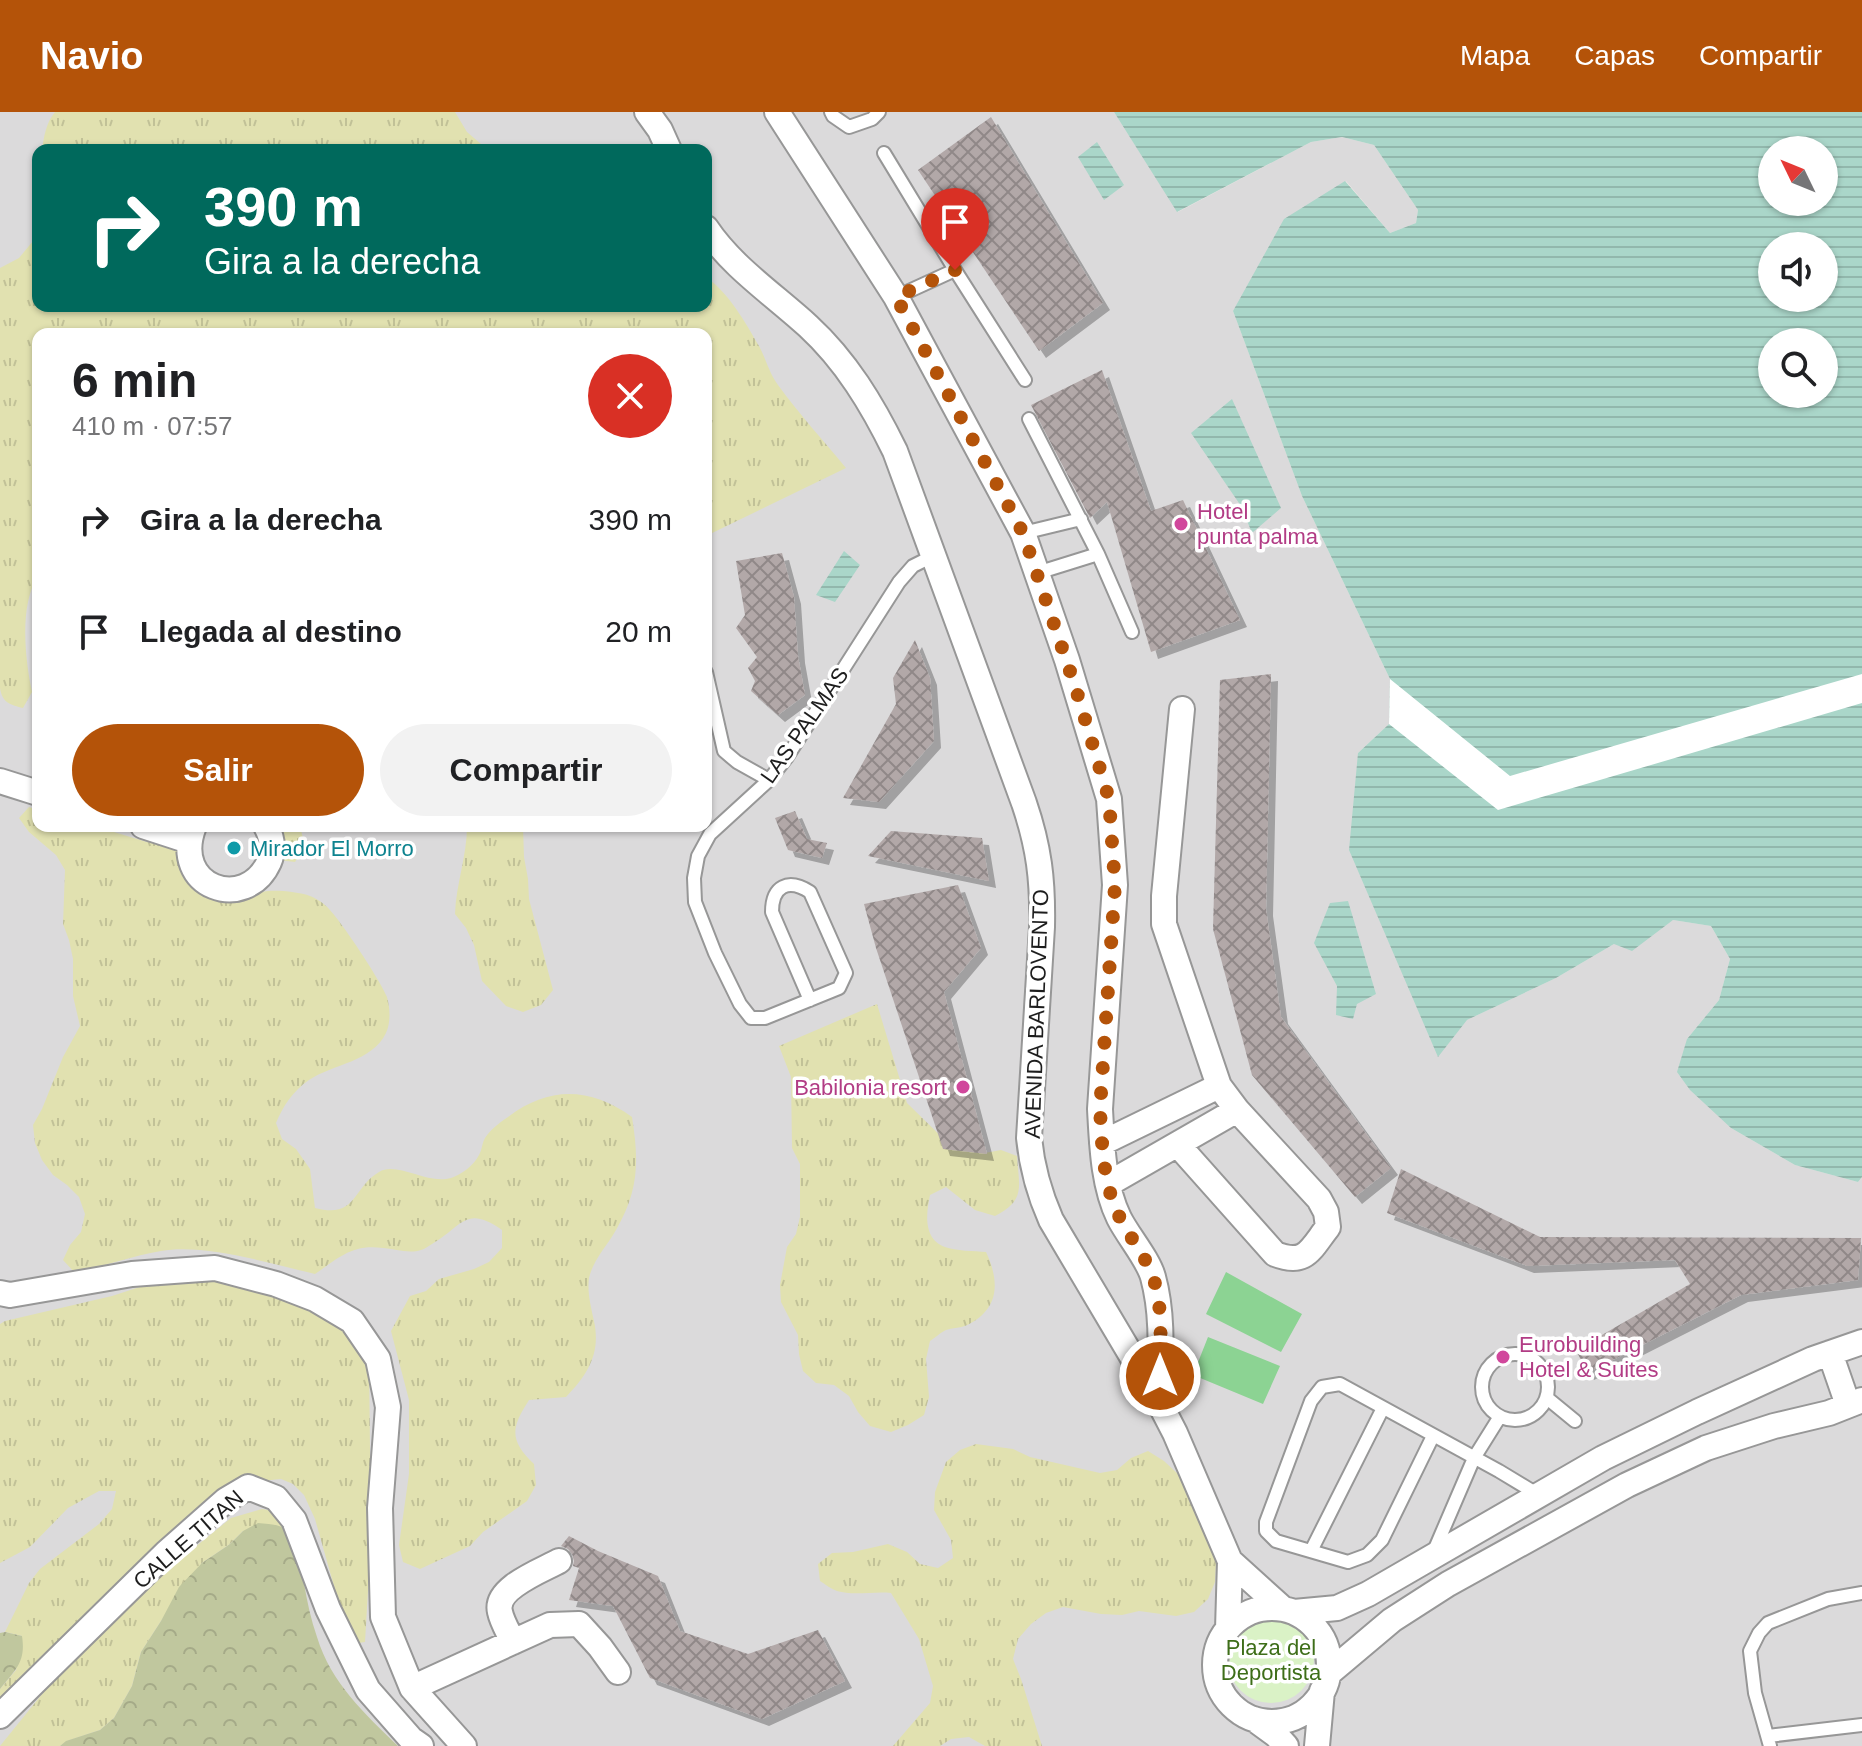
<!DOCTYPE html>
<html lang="es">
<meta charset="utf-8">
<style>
body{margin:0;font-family:Helvetica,sans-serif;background:#f2f2f2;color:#202124;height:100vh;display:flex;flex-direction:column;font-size:30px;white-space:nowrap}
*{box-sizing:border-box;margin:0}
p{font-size:26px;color:#757577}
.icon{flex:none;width:44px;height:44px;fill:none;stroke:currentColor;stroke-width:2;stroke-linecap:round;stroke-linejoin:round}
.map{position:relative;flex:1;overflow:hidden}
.side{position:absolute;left:32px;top:216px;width:680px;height:504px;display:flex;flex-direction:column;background:#fff;border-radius:16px;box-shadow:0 2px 6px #0004}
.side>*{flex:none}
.top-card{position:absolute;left:32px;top:32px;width:680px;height:168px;border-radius:16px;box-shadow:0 2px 6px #0004;background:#00695c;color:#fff;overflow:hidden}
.needle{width:52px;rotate:313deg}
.controls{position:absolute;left:1758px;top:24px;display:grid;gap:16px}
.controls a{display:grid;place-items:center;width:80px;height:80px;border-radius:50%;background:#fff;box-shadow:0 2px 6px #0004;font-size:40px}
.pin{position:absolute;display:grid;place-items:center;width:68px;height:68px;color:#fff;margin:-82px -34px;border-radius:50% 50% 50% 0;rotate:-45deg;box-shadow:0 0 8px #0007}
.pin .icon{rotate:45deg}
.me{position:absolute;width:88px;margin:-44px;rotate:0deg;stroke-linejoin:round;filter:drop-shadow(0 0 6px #0008)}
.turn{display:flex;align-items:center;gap:28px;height:168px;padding:0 40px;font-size:36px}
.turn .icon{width:104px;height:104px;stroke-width:2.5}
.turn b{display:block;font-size:56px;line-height:68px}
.round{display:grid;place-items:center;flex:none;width:84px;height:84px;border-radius:42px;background:#f2f2f2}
.headline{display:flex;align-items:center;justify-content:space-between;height:136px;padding:0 40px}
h1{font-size:48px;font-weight:700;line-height:60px}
.cta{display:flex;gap:16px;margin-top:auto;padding:16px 40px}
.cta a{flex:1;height:92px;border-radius:48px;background:#b45309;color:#fff;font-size:32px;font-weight:700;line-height:92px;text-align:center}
.cta a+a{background:#f2f2f2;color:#202124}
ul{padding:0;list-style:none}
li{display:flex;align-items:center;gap:24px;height:112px;padding:0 40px}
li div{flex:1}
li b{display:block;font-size:30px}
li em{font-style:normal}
header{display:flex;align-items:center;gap:48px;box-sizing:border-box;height:112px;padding:0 40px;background:#b45309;color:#fff}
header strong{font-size:38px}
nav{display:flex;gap:44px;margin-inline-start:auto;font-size:28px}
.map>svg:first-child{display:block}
</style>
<header>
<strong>Navio</strong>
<nav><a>Mapa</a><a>Capas</a><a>Compartir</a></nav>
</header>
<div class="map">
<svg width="1862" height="1634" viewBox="0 0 1862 1634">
<defs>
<pattern id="grass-tufts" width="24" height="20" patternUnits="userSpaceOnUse" patternTransform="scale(2)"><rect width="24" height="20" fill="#e1e1b0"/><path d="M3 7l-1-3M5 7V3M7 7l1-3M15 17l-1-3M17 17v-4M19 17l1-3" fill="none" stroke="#c1c197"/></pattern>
<pattern id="forest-crowns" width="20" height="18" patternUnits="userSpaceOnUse" patternTransform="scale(2)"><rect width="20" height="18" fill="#c0c79e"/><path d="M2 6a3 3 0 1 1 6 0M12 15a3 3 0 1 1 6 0" fill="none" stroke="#a5aa88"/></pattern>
<pattern id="water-rules" width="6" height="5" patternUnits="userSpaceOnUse" patternTransform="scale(2)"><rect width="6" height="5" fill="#aad6c9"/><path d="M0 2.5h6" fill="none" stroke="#92b7ac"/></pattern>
<pattern id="building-cross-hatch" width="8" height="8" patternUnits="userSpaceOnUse" patternTransform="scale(2)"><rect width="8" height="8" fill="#b2a8a8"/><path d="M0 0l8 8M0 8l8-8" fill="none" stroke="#908888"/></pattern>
<filter id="shadow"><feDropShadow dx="7" dy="7" stdDeviation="0" flood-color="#0004"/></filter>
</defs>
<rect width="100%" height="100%" fill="#ede6e5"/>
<path fill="#dbdadb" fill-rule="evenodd" d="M0 0H1114L1178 100 1311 30 1342 25 1374 33 1418 98 1416 111 1390 121 1346 69 1233 199 1302 384 1390 567 1389 612 1358 641 1467 908 1556 866 1614 832 1673 808 1711 814 1730 847 1719 888 1687 927 1731 1016 1795 1053 1858 1070 1862 1065V1634H0ZM38 38H706V194H38ZM38 222H706V714H38Z"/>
<path fill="url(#grass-tufts)" d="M55 0H455L467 20 488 38H42C44 24 46 11 55 0Z
M38 123V194H706V165C729 181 745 210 759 234 766 247 769 261 778 273 799 302 823 328 846 356L706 424V222H38V464C19 493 25 547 32 580L23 596C11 593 2 591 0 576V156L19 146Z
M29 695 38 698V714H94L147 730 168 733 244 786C252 784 260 780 268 779 279 778 300 780 310 784 315 786 322 790 326 794 338 804 381 869 387 885 390 896 391 910 386 921 372 950 333 952 309 968 293 979 283 994 276 1011L282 1027 296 1037 310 1057 315 1096C357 1107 352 1076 379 1060 397 1049 427 1073 451 1066 461 1063 474 1053 479 1043 482 1038 482 1031 485 1026 491 1017 499 1011 508 1005 549 974 590 975 632 1005 639 1049 639 1078 616 1118 607 1134 593 1148 589 1166 587 1180 591 1195 594 1209 601 1241 588 1262 566 1285L529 1288C511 1316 509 1328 534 1352L536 1373 527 1389 483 1420 470 1434 420 1457 403 1450 399 1433 409 1362V1288L391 1219 410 1184 426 1179 439 1167 474 1157 489 1150 502 1136V1118C465 1092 462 1115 432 1132 428 1134 425 1137 421 1138 409 1142 395 1137 383 1136 352 1132 340 1145 315 1162 272 1152 204 1131 161 1139 132 1144 104 1154 75 1161L63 1148 70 1133 81 1120 85 1102 79 1085 67 1073 53 1063 42 1048 35 1031 33 1013 42 997 63 945 80 914 73 884V847L69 828 63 812 65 758 56 743 29 720 19 706Z
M264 714H300L305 735 295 750 278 748Z
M467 714H523L524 745 528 767 529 787 553 878 541 893 523 900 506 894 482 869 474 833 466 816 455 802C456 772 467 744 467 714Z
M877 892 907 991 951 1034 985 1041 1001 1038 1017 1044C1019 1075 1026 1088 995 1104L975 1098 946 1075 930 1083C926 1102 923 1127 945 1135 955 1139 975 1139 986 1140 1000 1170 1000 1198 965 1214 959 1216 952 1216 946 1218 941 1220 935 1226 930 1229L926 1247 929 1285 924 1303 908 1313 891 1320 870 1314 858 1300 849 1284 834 1273 816 1271 803 1259 799 1242 798 1223 781 1190 780 1173 787 1135 796 1122 800 1105V1052L792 1036 791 965 779 934Z
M189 1164 232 1168 341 1205 369 1244 371 1427 365 1530 358 1531 347 1520 315 1407 304 1383 293 1372 281 1367 261 1369 0 1596V1577L16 1558 22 1524 5 1520 29 1471 40 1457 99 1412 112 1397 116 1379H99L68 1396 30 1435 0 1451V1212L5 1209 112 1184 155 1170Z
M976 1332 1013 1337 1030 1345 1100 1361 1117 1358 1131 1346 1148 1339 1164 1349 1178 1362 1205 1413 1212 1430 1216 1452 1215 1470 1208 1487 1194 1500 1176 1504 1139 1499 1122 1503 1101 1502 1063 1495 1046 1501 1031 1512 1018 1527 1013 1547 1021 1567 1042 1634H985L969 1625 951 1627 940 1634H893L930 1591 933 1574 919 1527 891 1481C875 1479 853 1484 837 1479 831 1477 825 1472 820 1469L818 1452 832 1441 853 1440 888 1432 907 1440 920 1452 938 1456 953 1446 951 1428 934 1398 935 1380 946 1350 960 1338Z
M262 1397 275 1399 290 1419H243L230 1432 202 1451 161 1509 141 1540 132 1574 114 1606 100 1618 67 1629 60 1634H0L51 1571 138 1481 231 1406Z"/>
<path fill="url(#forest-crowns)" d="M258 1411C270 1412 284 1412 292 1423 301 1437 301 1455 304 1471 307 1489 311 1508 317 1525 331 1571 365 1602 398 1634H60L66 1629 100 1618 114 1606 132 1574 141 1540 161 1509 179 1475 202 1451 230 1432 243 1419Z
M5 1520 22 1524C26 1550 16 1557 0 1577V1521Z"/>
<path fill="#daf2c6" d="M1228 1548a43 43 0 1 1 86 0a43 43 0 1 1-86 0Z"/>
<path fill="#8cd393" d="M1226 1160 1302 1202 1281 1240 1206 1202Z
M1208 1225 1280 1254 1263 1292 1193 1263Z"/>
<path fill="url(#water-rules)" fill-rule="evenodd" d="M1114 0H1862V1065L1858 1070 1795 1053 1731 1016 1690 978 1677 960 1687 927 1719 888 1730 847 1711 814 1673 808 1632 839 1614 832 1556 866 1467 908 1438 945 1349 738 1358 641 1389 612 1390 567 1302 384 1233 199 1284 107 1345 69 1390 121 1416 111 1418 98 1374 33 1342 25 1311 30 1177 100ZM1772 38H1824V90H1772ZM1772 134H1824V186H1772ZM1772 230H1824V282H1772Z
M1097 30 1124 73 1104 88 1078 45Z
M1232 287 1281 396 1252 421 1241 394 1191 321Z
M844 439 860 453 835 490 816 483Z
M1348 789 1376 882 1357 892 1353 907 1336 903 1337 874 1314 831 1330 791Z"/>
<path fill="#fff" d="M1862 562V591L1498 698 1389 612 1390 567 1510 664Z"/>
<path fill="url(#building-cross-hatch)" filter="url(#shadow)" d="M991 5 1103 191 1039 239 918 58Z
M1102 258 1151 399 1183 388 1240 508 1151 540 1107 390 1090 406 1031 293Z
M782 441 794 485 798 544 805 583 778 603 751 579 755 569 748 556 757 545 736 516 745 503 736 449Z
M915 528 930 566 934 629 879 690 843 686 896 592 893 566Z
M1271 562 1266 797 1281 905 1391 1056 1355 1085 1252 963 1213 817 1220 568Z
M795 699 807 727 827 731 822 746 788 738 775 706Z
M891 719 982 726 989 769 868 744Z
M958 773 981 836 944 880 987 1042 943 1037 876 836 864 792Z
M1401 1057 1540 1125 1861 1126 1858 1168 1741 1183 1587 1261 1576 1238 1690 1172 1675 1148 1527 1154 1387 1101Z
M569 1424 598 1439 658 1464 680 1519 748 1542 818 1518 845 1569 762 1607 650 1566 613 1494 569 1488 579 1456 573 1454 574 1449 572 1442 568 1437 561 1434Z"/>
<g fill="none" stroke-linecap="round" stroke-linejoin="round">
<defs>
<path id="service" d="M831 0 833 4 849 15 872 7 879 0
M884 41 955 158 1025 268
M896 185 955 158
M1029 307 1098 442 1132 520
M1023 421 1081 407
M1037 461 1098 442
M706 560 724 639 737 650 769 668
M810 888 772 800C772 774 788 766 810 780L846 861 839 876 765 906H751L740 892 715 841 695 790 694 766 698 744 710 722 769 668 787 645 899 470 913 454 933 444
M1482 1275a33 33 0 1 1 66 0a33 33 0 1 1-66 0Z
M1547 1286 1575 1309
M1433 1324 1382 1428 1367 1443 1348 1450 1276 1429 1266 1419V1410L1311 1289 1322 1275 1340 1272 1499 1359 1537 1382
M1311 1439 1383 1296
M1434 1439 1474 1346 1499 1306
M1768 1624 1862 1613
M1770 1634 1755 1581 1750 1539 1759 1521 1768 1511 1828 1487 1862 1481"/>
<path id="minor" d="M647 0 660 18 669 38
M777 0 896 185 1023 421 1067 548 1109 687 1115 773 1100 997C1102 1033 1103 1073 1119 1106 1128 1124 1148 1147 1153 1165 1164 1205 1160 1247 1159 1288
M706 116C732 155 773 182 808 214 846 249 872 292 895 339L1024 691C1039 735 1043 768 1042 815L1029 1026C1032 1056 1039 1081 1051 1108L1159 1290 1175 1321 1230 1449 1282 1496
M0 669 38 681
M143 714 189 729
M194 714C170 776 246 801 269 750 274 738 272 725 266 714
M1102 1031 1219 974
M1178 1033 1275 1142C1306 1154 1310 1138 1328 1115L1326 1100 1319 1087 1237 998 1219 974 1164 812V784L1182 597
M1108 1072 1237 998
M0 1181 10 1183 132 1162 215 1156 276 1172 315 1187 352 1209 378 1247 388 1295 380 1396 383 1505 412 1576 464 1634
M1830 1241 1848 1293
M1215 1553a57 57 0 1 1 114 0a57 57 0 1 1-114 0Z
M1294 1500 1337 1496 1368 1482 1603 1346 1697 1300 1813 1247 1862 1230
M1228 1517 1230 1449
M513 1530C509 1521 502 1510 500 1500 494 1476 541 1459 559 1449
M1329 1561 1392 1508 1448 1472 1627 1373 1706 1336 1774 1314 1829 1301 1862 1288
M412 1576 550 1513 579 1512 600 1535 618 1560
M0 1604 166 1441 226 1388 248 1375 276 1386 294 1408 328 1497 368 1578 411 1627 421 1634
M1254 1607 1276 1623 1286 1634
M1317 1634 1322 1579"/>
</defs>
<use href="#service" stroke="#979797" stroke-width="16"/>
<use href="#minor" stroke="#979797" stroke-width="28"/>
<use href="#service" stroke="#fff" stroke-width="12"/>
<use href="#minor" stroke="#fff" stroke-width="24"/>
</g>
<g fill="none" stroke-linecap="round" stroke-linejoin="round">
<path stroke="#b45309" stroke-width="14" stroke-dasharray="0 25.2" d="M955 158 896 185 1023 421 1075 574 1109 687 1115 773 1100 997C1102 1033 1103 1073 1120 1106 1129 1124 1143 1141 1151 1160 1164 1190 1160 1232 1160 1264"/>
</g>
<g fill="#d1479c" stroke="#fff" stroke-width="3">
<circle cx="1181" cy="412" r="8"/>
<circle cx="963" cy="975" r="8"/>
<circle cx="1503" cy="1245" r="8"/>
</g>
<circle fill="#0f9aa8" stroke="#fff" stroke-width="3" cx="234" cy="736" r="8"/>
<g text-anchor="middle" stroke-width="7" stroke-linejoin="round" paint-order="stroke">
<g font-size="22" fill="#b23c85" stroke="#fff" text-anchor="start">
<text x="1197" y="407">Hotel<tspan x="1197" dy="25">punta palma</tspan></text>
<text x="947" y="983" text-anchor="end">Babilonia resort</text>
<text x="1519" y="1240">Eurobuilding<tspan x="1519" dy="25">Hotel &amp; Suites</tspan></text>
</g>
<g font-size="22" fill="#1d1d1d" stroke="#fff">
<text transform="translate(804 613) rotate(-55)" y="8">LAS PALMAS</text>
<text transform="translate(1036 902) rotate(-88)" y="8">AVENIDA BARLOVENTO</text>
<text transform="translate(188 1427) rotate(-41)" y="8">CALLE TITAN</text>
</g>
<g font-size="22" fill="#0d838f" stroke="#fff" text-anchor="start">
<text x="250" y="744">Mirador El Morro</text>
</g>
<g font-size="22" fill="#3e6e19" stroke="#fff">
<text x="1271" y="1543">Plaza del<tspan x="1271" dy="25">Deportista</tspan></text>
</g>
</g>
</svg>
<div class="controls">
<a><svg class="needle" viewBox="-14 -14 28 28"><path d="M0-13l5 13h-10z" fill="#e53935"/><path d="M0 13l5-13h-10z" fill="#757577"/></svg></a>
<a><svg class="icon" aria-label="sound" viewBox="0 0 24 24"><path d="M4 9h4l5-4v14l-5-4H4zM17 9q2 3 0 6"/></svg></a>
<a><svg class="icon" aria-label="search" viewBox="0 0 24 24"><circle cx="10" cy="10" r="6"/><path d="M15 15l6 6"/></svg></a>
</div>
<div class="pin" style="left:955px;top:158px;background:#d93025"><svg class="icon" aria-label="arrive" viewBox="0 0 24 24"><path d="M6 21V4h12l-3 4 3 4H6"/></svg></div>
<svg class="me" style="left:1160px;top:1264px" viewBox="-20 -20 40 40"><circle r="17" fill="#b45309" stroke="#fff" stroke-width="3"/><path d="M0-11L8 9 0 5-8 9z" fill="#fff"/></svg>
<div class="top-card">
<div class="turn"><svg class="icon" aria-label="right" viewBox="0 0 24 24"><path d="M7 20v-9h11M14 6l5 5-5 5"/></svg><div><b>390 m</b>Gira a la derecha</div></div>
</div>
<section class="side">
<div class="headline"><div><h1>6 min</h1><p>410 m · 07:57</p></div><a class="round" style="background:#d93025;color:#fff"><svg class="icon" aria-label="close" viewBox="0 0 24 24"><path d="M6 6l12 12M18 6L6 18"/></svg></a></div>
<ul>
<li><svg class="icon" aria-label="right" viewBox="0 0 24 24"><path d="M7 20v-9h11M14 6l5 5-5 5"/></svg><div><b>Gira a la derecha</b></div><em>390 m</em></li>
<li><svg class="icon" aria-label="arrive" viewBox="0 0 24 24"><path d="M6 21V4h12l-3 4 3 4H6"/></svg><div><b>Llegada al destino</b></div><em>20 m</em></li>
</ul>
<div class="cta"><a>Salir</a><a>Compartir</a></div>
</section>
</div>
